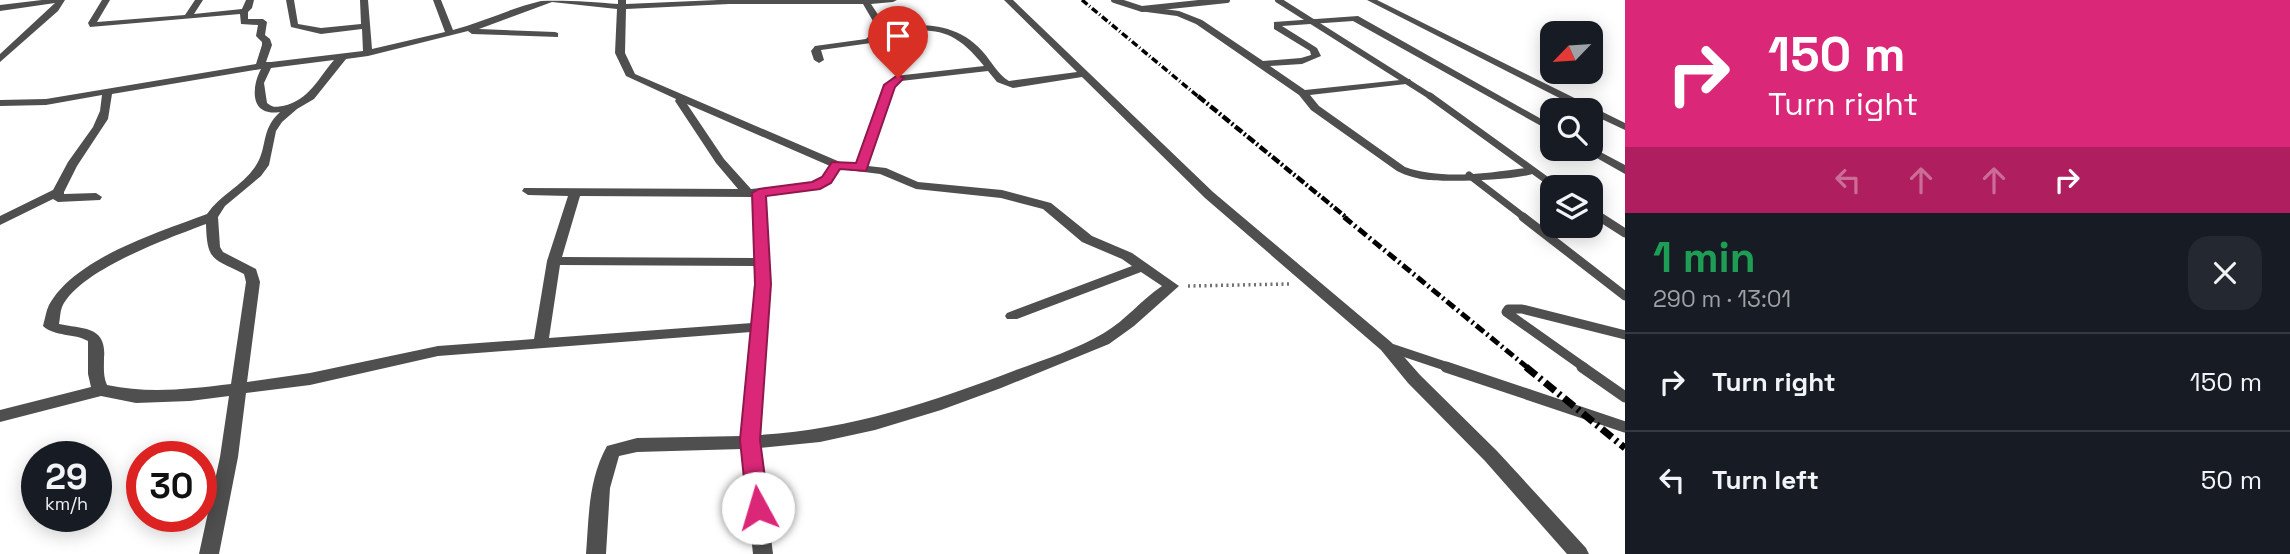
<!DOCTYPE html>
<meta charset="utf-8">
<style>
body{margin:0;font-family:"Space Grotesk",sans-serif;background:#242831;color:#f1f3f6;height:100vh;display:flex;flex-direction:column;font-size:26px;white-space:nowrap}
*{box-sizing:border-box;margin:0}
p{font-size:23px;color:#9ea1a6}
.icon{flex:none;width:38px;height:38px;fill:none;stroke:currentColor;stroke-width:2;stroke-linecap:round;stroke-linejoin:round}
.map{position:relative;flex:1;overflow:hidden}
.side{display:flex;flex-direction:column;background:#171b24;width:665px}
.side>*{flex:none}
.banner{background:#db2777;color:#fff;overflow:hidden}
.needle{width:46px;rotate:245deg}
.tools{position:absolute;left:1540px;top:21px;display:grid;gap:14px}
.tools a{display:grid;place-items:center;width:63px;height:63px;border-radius:14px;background:#171b24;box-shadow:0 4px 18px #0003;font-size:35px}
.speed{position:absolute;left:21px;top:441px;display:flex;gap:14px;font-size:35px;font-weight:700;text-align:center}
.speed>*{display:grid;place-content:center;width:91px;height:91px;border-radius:50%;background:#171b24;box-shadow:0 4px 18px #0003;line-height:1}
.speed small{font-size:18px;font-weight:400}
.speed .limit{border:10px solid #d22;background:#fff;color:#111}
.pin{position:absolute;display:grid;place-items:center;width:60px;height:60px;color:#fff;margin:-72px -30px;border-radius:50% 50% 50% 0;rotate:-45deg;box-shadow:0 0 7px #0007}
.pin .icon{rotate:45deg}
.me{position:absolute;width:77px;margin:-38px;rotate:354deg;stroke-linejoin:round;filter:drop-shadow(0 0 5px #0008)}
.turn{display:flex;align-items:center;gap:24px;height:147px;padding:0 28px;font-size:32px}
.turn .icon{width:91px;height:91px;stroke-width:2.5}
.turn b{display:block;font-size:49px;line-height:60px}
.lanes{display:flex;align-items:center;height:66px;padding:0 28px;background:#0003;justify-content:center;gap:35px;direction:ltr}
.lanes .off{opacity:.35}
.round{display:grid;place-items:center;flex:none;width:74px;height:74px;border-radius:21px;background:#242831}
.overview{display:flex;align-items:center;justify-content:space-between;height:119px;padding:0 28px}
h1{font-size:42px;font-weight:600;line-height:52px;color:#1e9e55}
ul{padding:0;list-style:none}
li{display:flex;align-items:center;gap:21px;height:98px;padding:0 28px;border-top:2px solid #363941}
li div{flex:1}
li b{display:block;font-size:26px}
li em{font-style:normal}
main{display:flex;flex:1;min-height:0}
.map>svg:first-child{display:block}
</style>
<main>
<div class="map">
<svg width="1625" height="554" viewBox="0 0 1625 554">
<rect width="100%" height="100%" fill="#fff"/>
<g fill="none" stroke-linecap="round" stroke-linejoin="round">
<path stroke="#717171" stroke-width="3.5" stroke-dasharray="2 3.5" stroke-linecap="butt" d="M1188 286 1289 284"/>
<path stroke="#4f4f4f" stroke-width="6" d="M1114 0 1142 9 1227 0
M1278 0 1433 98"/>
<path stroke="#4f4f4f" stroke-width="7" d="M1430 96 1556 187
M1469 175 1525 218
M1591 211 1602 218"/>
<path stroke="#4f4f4f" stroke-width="9" d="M1523 217 1625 296
M1600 217 1625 233
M1388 347 1451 368
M1585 368 1506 312 1508 309H1522L1625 335"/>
<path stroke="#4f4f4f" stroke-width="11" d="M1446 367 1625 427
M1582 367 1625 397"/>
<path fill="#4f4f4f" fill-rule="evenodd" d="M42 0H65L58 11 0 62V54L55 3 0 11V5Z
M102 0H110L97 22 185 15 195 0H203L194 14 242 9 246 0H254L252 8 248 12V19H263L267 22 265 35 270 39 272 45 266 62H271L363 51 362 29 321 34 291 27 286 0H294L298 24 321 28 361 24 360 0H368L372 49 445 32 433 0H441L453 30C483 22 511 8 541 1 565 0 594 2 618 4V0H626V4L718 0H897L893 2 871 4 885 25C922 25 956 21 983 52 992 62 998 75 1009 81L1077 72 1004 0H1013L1213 192 1391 342 1420 375 1497 451 1586 548 1589 554H1567L1485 461 1408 383 1381 350 1205 198 1082 77 1013 88 997 82 988 71 901 81 895 86 868 166 886 168 918 182 1002 190 1051 203 1092 236 1132 253 1179 286 1134 326 1109 344 1001 388 941 410 875 430 820 442 760 448 773 554H753L742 449 637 452 619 456 610 488 606 554H586C589 517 588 480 607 446L637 438 742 436 751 332 438 356 310 385 246 393 238 457 219 554H199L220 457 229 396 190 401 136 403 101 396 0 422V410L91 387 88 374V341C74 333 55 337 43 326 45 319 46 311 49 305 75 258 159 232 207 214 220 195 242 186 255 167 268 149 260 130 280 112 250 117 251 88 261 69L112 94 108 119 77 166 64 192V194L96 193 102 197 100 200 58 202 53 199 0 225V216L53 190 68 162 93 127 100 111 102 95 46 105 0 106V100L46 99 256 64 262 45V42L256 36 258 25 241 24 240 14 90 27 88 23ZM552 2 617 9 615 53 626 76 676 99 675 101 716 163 738 189 524 188 522 191 528 195 568 196 547 261 534 339 438 346 310 373 247 382 260 282 256 269 223 252 220 247 218 217 225 206 261 176 269 165 276 131 282 122 297 109 314 99 346 59 368 56 468 31 472 34 558 37V33L555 32 479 29ZM729 4H863L877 28 866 39 815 46 811 51 814 60 819 63 824 60 821 50 871 43 877 40 885 31C933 30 951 24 984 66L895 76 885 85 857 164 840 162 635 74 625 53 626 9ZM334 60C318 78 310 100 283 106 276 107 273 108 267 103L264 83 271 68ZM687 104 830 166 822 177 812 183 751 189 724 159ZM840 169 880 174 916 189 1001 198 1043 209 1082 242 1122 259 1132 266 1007 313 1005 316 1007 319H1017L1141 272 1162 286C1141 300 1126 320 1104 333 1077 349 1046 359 1016 370 932 402 849 430 759 435L770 284 765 196 819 189 830 183ZM580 196 753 197 755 258 562 257ZM206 224C207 262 213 258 244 274L246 282 231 384C189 389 149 394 107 385 103 376 104 368 104 358 107 326 83 329 59 324 60 319 60 312 62 307 79 270 169 238 206 224ZM560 265 755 266 752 323 549 338Z
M1367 0H1377L1625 123V130L1591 114V110H1583Z
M1142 6 1179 11 1202 20 1263 61 1301 58 1311 55 1310 51 1274 29V22L1358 16 1552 125V132L1353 21 1282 26 1317 48 1321 56 1302 64 1270 66 1305 90 1410 79 1411 81 1406 84 1310 95 1319 106 1405 167C1444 181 1493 172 1533 167L1539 171C1525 181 1449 182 1429 180 1418 179 1407 176 1397 171L1311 110 1299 95 1196 24 1177 16 1139 11 1138 9Z
M1591 147 1625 165V174L1581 149H1591Z"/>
<path stroke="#000" stroke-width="3.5" stroke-dasharray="7 2.5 1 2.5" stroke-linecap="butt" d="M1082 0 1200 98"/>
<path stroke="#000" stroke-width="4.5" stroke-dasharray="9 2.5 2 2.5" stroke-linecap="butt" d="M1198 96 1347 218"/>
<path stroke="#000" stroke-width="5" stroke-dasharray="10 3.5 2 3.5" stroke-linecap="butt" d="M1344 217 1528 368"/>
<path stroke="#000" stroke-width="7" stroke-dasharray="13 4.5 2.5 4.5" stroke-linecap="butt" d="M1526 367 1625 448"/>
</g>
<path fill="#db2777" stroke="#8e194d" stroke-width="2" d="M898 75 904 78 895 87 866 171 840 169 831 183 820 189 766 196 771 284 760 440 769 508 765 514 758 517 750 514 747 508 740 440 755 284 752 193 759 189 812 182 822 177 832 162 856 163 884 85Z"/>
</svg>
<div class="tools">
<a><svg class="needle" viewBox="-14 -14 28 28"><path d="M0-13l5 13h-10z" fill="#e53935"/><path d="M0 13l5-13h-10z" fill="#9ea1a6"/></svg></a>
<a><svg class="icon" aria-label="search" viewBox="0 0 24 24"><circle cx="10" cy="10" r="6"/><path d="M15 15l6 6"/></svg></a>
<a><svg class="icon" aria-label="layers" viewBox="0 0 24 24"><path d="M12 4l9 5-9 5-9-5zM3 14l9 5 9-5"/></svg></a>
</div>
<div class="speed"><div>29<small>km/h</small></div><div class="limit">30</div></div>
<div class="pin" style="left:898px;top:78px;background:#d93025"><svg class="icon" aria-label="arrive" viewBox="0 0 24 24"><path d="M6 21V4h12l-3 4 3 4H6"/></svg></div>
<svg class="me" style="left:758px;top:508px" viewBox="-20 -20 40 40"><circle r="19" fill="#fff"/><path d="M0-13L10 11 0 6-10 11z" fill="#db2777"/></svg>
</div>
<section class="side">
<div class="banner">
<div class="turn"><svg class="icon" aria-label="right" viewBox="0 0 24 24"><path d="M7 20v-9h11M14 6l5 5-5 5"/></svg><div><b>150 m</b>Turn right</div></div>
<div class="lanes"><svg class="icon off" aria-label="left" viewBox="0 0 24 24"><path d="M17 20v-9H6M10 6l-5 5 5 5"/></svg><svg class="icon off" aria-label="ahead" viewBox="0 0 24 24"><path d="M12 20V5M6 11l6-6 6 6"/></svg><svg class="icon off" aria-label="ahead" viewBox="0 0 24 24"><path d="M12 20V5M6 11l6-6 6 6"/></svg><svg class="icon" aria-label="right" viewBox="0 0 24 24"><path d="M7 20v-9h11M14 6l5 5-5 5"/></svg></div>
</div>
<div class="overview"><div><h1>1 min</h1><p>290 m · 13:01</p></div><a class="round"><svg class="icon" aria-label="close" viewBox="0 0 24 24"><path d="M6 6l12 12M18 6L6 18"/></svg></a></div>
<ul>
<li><svg class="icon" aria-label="right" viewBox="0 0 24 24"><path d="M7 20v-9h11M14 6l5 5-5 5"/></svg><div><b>Turn right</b></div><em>150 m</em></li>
<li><svg class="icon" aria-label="left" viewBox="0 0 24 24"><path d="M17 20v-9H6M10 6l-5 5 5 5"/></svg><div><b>Turn left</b></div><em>50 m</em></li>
</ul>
</section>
</main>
